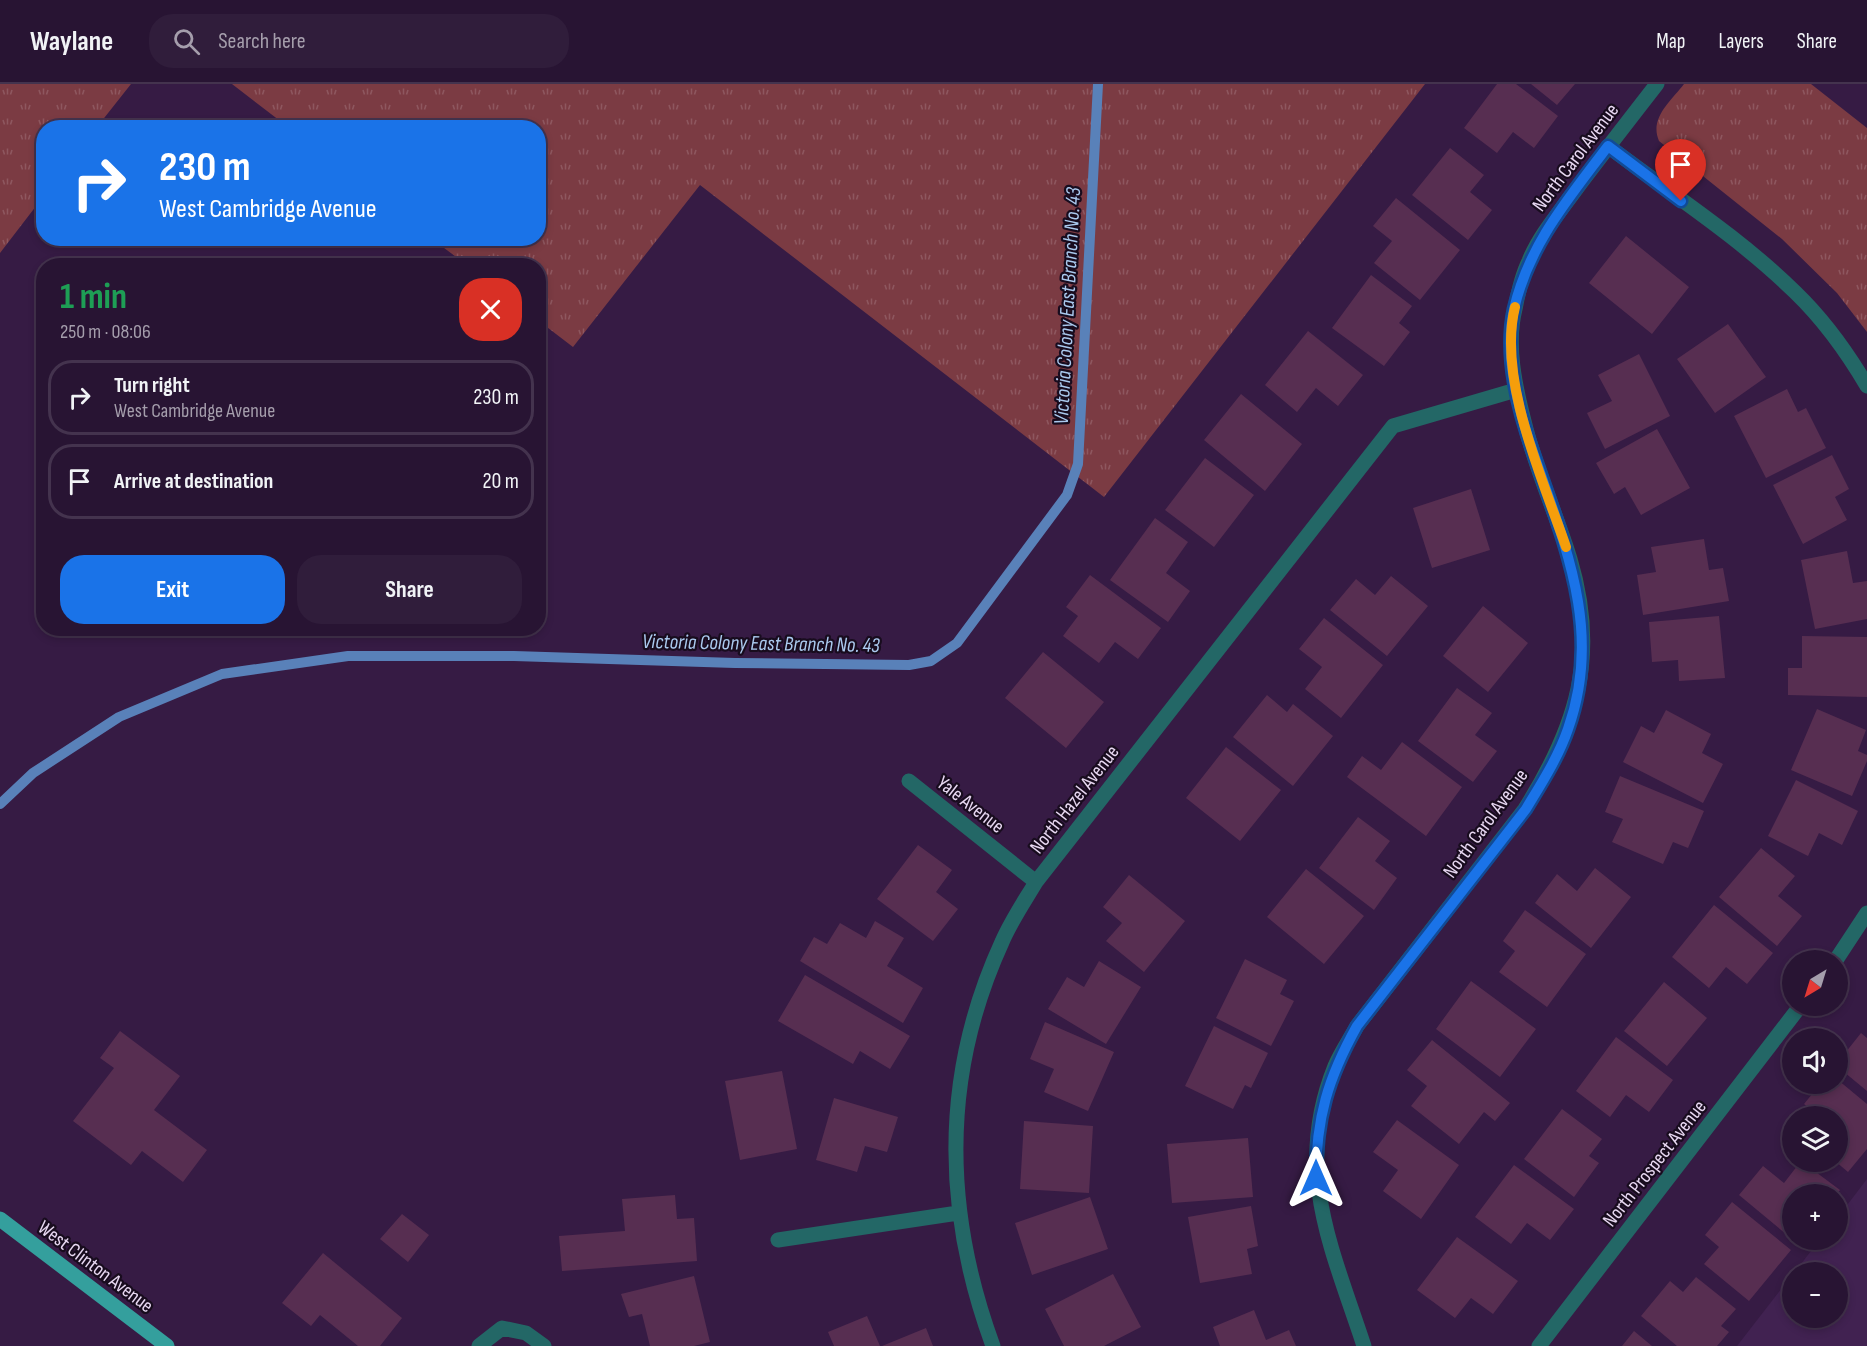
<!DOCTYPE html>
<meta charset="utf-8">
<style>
body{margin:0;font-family:"Sofia Sans Condensed",sans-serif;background:#301d3b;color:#f1f3f6;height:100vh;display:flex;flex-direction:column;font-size:22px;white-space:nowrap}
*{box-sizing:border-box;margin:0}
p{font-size:20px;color:#a59eac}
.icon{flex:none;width:33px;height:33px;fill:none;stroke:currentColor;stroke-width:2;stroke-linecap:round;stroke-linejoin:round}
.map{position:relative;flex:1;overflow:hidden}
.drawer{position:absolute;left:36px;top:174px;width:510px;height:378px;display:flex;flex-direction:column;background:#281433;border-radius:24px;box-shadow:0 3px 9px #0003,0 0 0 2px #44334e}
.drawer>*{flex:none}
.banner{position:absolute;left:36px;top:36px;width:510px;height:126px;border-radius:24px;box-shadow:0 3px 9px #0003,0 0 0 2px #44334e;background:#1a73e8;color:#fff;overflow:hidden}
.needle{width:39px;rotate:218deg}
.buttons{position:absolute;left:1782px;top:866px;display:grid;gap:12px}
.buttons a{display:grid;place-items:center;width:66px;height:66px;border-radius:50%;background:#281433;box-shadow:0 3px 9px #0003,0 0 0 2px #44334e;font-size:30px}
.pin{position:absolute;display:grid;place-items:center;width:51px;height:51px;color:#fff;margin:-62px -26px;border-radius:50% 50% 50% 0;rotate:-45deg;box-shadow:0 0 6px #0007}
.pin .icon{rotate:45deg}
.me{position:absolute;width:66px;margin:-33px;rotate:0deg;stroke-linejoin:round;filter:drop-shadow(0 0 4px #0008)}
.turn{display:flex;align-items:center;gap:21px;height:126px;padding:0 24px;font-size:27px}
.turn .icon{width:78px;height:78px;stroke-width:2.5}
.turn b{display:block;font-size:42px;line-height:51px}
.round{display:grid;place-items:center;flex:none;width:63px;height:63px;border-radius:24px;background:#301d3b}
.head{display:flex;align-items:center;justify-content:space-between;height:102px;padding:0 24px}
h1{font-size:36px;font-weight:700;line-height:45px;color:#1e9e55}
.button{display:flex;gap:12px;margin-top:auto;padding:12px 24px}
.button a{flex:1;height:69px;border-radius:24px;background:#1a73e8;color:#fff;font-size:24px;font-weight:700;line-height:69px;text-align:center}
.button a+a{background:#301d3b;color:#f1f3f6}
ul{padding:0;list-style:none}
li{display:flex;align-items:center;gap:18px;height:75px;margin:0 12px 9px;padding:0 12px;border:3px solid #44334e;border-radius:24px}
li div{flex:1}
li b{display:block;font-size:22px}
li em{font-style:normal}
header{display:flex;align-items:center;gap:36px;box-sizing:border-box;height:84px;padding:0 30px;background:#281433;border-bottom:2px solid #44334e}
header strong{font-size:28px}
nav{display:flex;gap:33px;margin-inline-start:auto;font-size:21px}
.search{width:420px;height:54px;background:#301d3b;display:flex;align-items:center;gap:15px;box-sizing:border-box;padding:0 21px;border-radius:24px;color:#a59eac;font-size:22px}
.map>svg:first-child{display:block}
</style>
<header>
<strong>Waylane</strong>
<div class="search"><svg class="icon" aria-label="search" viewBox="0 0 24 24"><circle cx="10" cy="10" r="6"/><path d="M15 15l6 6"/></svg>Search here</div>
<nav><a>Map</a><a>Layers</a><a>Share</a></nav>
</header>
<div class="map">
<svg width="1867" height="1262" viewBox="0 0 1867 1262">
<defs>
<pattern id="grass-tufts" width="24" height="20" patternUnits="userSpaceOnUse" patternTransform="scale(1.5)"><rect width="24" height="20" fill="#7b3b43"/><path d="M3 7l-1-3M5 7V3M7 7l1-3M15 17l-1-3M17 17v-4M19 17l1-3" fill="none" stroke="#8e575f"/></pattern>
</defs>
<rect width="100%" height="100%" fill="#361b44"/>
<path fill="#412251" d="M1867 1095V1262H1737L1792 1191V1233H1838V1188H1795L1820 1155H1838V1133Z"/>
<path fill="url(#grass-tufts)" d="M0 0H131L97 43 44 44 43 113 0 169Z
M232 0H1425L1104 413 700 101 573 263 539 237 538 182 467 181 432 155 538 154V44L288 43Z
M1684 0H1811L1867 44V248L1837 209 1782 155 1659 57C1649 34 1671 17 1684 0Z"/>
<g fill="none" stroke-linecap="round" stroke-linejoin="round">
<path stroke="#5981b9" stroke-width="10" d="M0 720 33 689 119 633 222 590 348 572H514L735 579 909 581 931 577 957 559 1067 411 1078 380 1098 0"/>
</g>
<path fill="#572e51" d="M1497 0H1516L1558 32 1534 64 1513 48 1497 69 1464 44Z
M1531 0H1575L1557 21Z
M1450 64 1484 91 1470 108 1492 126 1468 156 1412 111Z
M1396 114 1460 166 1420 216 1374 179 1392 157 1373 142Z
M1626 152 1689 203 1652 250 1589 199Z
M1371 191 1412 222 1399 239 1410 248 1384 282 1332 244Z
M1728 240 1766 293 1715 329 1677 275Z
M1308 247 1363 291 1338 322 1316 304 1297 328 1265 301Z
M1639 270 1670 332 1605 365 1587 329 1612 317 1598 291Z
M1787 305 1798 328 1806 324 1826 364 1766 394 1734 332Z
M1241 310 1302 360 1265 407 1204 356Z
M1657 345 1690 404 1641 431 1625 403 1614 410 1596 379Z
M1832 371 1849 405 1835 413 1847 436 1803 460 1773 401Z
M1205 374 1254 411 1214 463 1165 426Z
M1471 405 1490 466 1432 484 1413 424Z
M1155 434 1188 458 1166 489 1190 507 1168 538 1110 496Z
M1704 455 1709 486 1723 484 1729 517 1643 531 1637 491 1656 488 1651 463Z
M1847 467 1853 499 1867 497V535L1815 545 1801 476Z
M1090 491 1161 544 1138 575 1115 558 1099 579 1063 552 1078 532 1066 523Z
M1391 492 1428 522 1387 572 1330 526 1356 495 1375 511Z
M1483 522 1528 559 1488 608 1443 572Z
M1719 532 1725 594 1679 597 1678 576 1652 578 1649 538Z
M1324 534 1383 581 1341 634 1305 605 1322 583 1299 565Z
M1802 552 1867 553V613L1788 611V584H1802Z
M1043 568 1104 618 1066 664 1005 614Z
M1457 604 1492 629 1475 651 1497 667 1473 698 1418 657Z
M1267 611 1287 628 1293 620 1333 652 1293 702 1233 653Z
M1817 625 1866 646 1858 667 1867 671V677L1852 712 1791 686Z
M1666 626 1711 650 1702 669 1723 680 1703 719 1623 678 1641 642 1654 649Z
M1402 658 1462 703 1426 752 1347 693 1362 672 1381 686Z
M1226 663 1281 706 1240 757 1186 714Z
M1620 692 1704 727 1688 764 1673 758 1663 780 1612 758 1623 735 1605 728Z
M1796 696 1858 727 1842 761 1819 749 1808 772 1768 752Z
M1358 733 1390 757 1375 777 1397 794 1374 826 1319 784Z
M918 761 952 786 936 808 958 825 933 857 877 815Z
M1761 764 1795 792 1778 812 1802 832 1777 862 1719 813Z
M1595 784 1631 813 1591 864 1535 819 1557 790 1577 807Z
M1306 785 1364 832 1324 880 1267 833Z
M1129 791 1185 837 1144 888 1106 857 1122 839 1103 823Z
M1714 821 1773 869 1747 900 1726 883 1709 904 1672 873Z
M1525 826 1586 870 1547 923 1499 888 1515 867 1503 857Z
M875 837 904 854 887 882 923 904 903 939 800 877 814 853 827 860 840 839 866 854Z
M1245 875 1287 896 1280 910 1294 917 1271 962 1216 934Z
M1099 877 1141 903 1106 960 1048 925 1067 893 1084 903Z
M805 891 910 952 890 985 860 967 853 980 778 937Z
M1471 897 1536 945 1500 993 1436 945Z
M1664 898 1707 934 1667 982 1624 947Z
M1045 938 1114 968 1088 1027 1044 1008 1054 985 1030 975Z
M1214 942 1268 969 1251 1004 1245 1001 1233 1025 1185 1002Z
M120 947 180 992 154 1026 207 1066 183 1098 142 1067 131 1081 73 1037 114 984 100 974Z
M1861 949 1867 954V1007L1838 983V978Z
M1616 953 1673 996 1649 1028 1626 1011 1610 1033 1576 1007Z
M1432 956 1510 1019 1495 1037 1484 1028 1459 1060 1411 1022 1427 1002 1407 986Z
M782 987 797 1065 740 1076 725 997Z
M1838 996 1867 1020V1065L1848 1088 1835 1077H1838V1032H1820L1804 1020 1821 999H1838Z
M834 1014 898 1033 887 1068 865 1062 857 1088 816 1076Z
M1562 1025 1602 1055 1589 1072 1599 1079 1574 1113 1524 1075Z
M1397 1036 1459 1081 1421 1135 1383 1107 1398 1086 1373 1068Z
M1024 1037 1093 1042 1089 1109 1020 1105Z
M1248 1054 1253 1113 1172 1119 1167 1060Z
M1801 1077 1840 1106 1837 1110H1792V1155L1739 1111 1763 1082 1784 1099Z
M1514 1081 1574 1125 1550 1156 1527 1139 1511 1160 1475 1133Z
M675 1111 677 1135 694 1134 697 1177 562 1187 559 1152 625 1147 622 1115Z
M1090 1113 1108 1165 1032 1191 1015 1139Z
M1732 1118 1791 1166 1749 1217 1704 1180 1719 1163 1705 1151Z
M1251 1122 1258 1162 1247 1165 1252 1190 1200 1199 1188 1133Z
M402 1130 429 1151 408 1178 380 1155Z
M1457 1153 1518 1197 1493 1230 1471 1214 1455 1234 1417 1206Z
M323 1169 402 1234 380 1262H358L320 1231 311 1242 282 1219Z
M1113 1190 1141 1243 1104 1262H1064L1045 1225Z
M694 1192 710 1258 694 1262H650L642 1230 629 1233 621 1210Z
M1696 1193 1736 1225 1721 1242 1729 1248 1717 1262H1677L1641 1232 1670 1197 1683 1208Z
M1254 1226 1266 1256 1289 1246 1296 1262H1220L1213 1243Z
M867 1232 880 1262H834L828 1248Z
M926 1244 933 1262H882Z
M1634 1247 1652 1262H1622Z"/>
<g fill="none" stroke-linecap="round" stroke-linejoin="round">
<path stroke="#236766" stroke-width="15" d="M1608 62C1670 109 1739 153 1795 208 1823 235 1847 268 1867 302
M909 697 1036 798
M1836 876 1867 829
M778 1156 958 1129
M479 1262 502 1244 526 1249 544 1262
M993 1262C943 1126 941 991 1002 858 1011 837 1024 818 1036 798L1393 342 1516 306
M1364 1262C1332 1164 1293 1086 1335 982 1341 968 1350 955 1357 942L1525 725C1577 642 1599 572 1570 475 1556 429 1535 384 1524 337 1515 302 1506 261 1515 225 1518 209 1522 191 1529 177 1539 152 1558 130 1574 108 1601 72 1629 36 1657 0
M1539 1262 1801 921"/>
<path stroke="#349f9d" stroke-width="15" d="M0 1135 167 1262"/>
</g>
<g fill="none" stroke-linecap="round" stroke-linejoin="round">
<defs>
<path id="route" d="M1316 1094C1316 1034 1328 994 1357 942L1526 725C1541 700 1558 674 1568 645 1603 547 1565 461 1533 368 1518 325 1504 272 1514 225 1529 160 1569 114 1608 62L1681 117"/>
</defs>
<use href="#route" stroke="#114b97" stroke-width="15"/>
<use href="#route" stroke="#1a73e8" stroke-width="10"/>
<path stroke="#f59e0b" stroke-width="10" d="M1515 223C1497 294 1543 396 1566 463"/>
</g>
<g text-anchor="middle" stroke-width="4.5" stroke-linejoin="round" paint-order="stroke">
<g font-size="20" fill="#e8d8f2" stroke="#180c1e">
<text transform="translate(1575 73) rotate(-53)" y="7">North Carol Avenue</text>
<text transform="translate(1074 715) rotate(-52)" y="7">North Hazel Avenue</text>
<text transform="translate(971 720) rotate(38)" y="7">Yale Avenue</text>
<text transform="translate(1485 739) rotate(-54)" y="7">North Carol Avenue</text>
<text transform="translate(1654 1079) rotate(-52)" y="7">North Prospect Avenue</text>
<text transform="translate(96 1182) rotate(37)" y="7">West Clinton Avenue</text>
</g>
<g font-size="21" font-style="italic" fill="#aac9ee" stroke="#180c1e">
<text transform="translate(1067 222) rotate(-87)" y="7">Victoria Colony East Branch No. 43</text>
<text transform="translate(761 559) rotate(1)" y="7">Victoria Colony East Branch No. 43</text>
</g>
</g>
</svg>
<div class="buttons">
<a><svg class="needle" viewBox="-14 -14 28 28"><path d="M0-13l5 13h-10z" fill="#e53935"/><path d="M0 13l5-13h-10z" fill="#a59eac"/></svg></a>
<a><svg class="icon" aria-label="sound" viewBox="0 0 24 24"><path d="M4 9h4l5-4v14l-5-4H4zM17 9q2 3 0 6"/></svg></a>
<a><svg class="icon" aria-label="layers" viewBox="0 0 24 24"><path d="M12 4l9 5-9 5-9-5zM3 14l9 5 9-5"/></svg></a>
<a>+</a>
<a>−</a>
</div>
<div class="pin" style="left:1681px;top:117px;background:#d93025"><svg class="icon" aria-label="arrive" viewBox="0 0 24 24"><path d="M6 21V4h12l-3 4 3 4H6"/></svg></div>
<svg class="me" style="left:1316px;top:1094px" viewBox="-20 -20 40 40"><path d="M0-17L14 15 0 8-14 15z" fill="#1a73e8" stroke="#fff" stroke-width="4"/></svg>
<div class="banner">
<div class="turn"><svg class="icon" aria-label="right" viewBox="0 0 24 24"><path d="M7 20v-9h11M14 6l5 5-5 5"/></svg><div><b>230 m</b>West Cambridge Avenue</div></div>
</div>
<section class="drawer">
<div class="head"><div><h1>1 min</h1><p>250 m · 08:06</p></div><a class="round" style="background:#d93025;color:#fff"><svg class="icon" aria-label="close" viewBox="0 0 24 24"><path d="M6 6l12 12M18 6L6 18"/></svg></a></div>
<ul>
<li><svg class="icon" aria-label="right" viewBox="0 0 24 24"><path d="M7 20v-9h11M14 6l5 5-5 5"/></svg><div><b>Turn right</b><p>West Cambridge Avenue</p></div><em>230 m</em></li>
<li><svg class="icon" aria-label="arrive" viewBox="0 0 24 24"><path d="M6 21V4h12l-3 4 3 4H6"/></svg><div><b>Arrive at destination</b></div><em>20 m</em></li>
</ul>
<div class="button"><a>Exit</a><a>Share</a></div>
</section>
</div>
